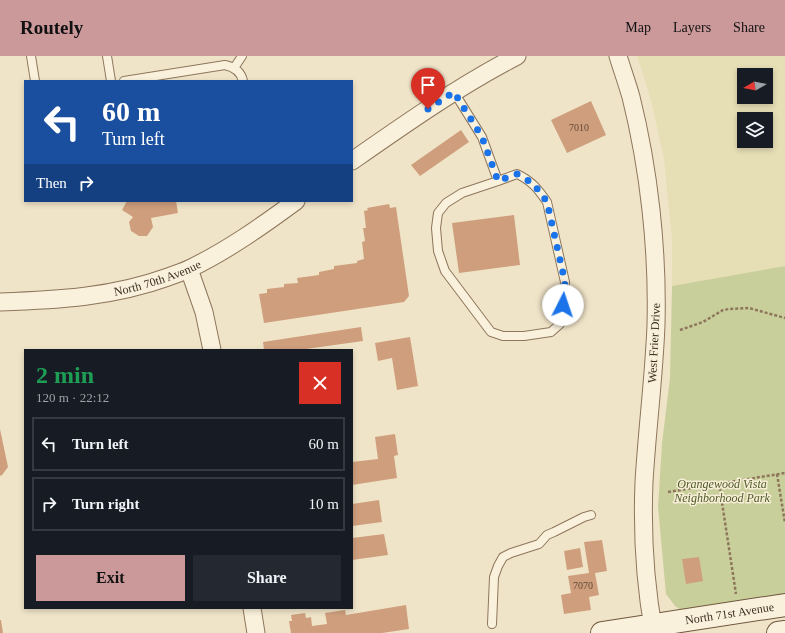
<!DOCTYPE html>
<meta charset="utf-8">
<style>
body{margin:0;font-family:Georgia,serif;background:#242831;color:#f1f3f6;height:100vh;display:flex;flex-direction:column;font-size:15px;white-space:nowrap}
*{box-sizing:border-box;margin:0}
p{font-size:13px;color:#9ea1a6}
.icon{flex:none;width:22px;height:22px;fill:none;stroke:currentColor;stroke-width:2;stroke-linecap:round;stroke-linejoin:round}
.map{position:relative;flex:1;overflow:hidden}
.details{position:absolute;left:24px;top:293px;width:329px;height:260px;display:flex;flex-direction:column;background:#171b24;border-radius:0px;box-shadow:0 2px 6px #0003}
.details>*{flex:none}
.guide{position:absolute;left:24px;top:24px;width:329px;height:122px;border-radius:0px;box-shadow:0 2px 6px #0003;background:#1a4fa0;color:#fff;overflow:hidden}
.needle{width:26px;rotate:261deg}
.fabs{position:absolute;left:737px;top:12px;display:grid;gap:8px}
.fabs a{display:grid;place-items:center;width:36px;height:36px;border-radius:0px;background:#171b24;box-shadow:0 2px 6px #0003;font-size:20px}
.pin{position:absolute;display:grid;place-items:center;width:34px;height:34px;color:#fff;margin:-41px -17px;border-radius:50% 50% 50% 0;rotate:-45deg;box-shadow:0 0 4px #0007}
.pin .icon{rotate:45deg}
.me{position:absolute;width:44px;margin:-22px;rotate:4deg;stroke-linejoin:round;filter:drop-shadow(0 0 3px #0008)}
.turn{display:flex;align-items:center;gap:14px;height:84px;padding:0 12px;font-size:18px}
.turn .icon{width:52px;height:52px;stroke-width:2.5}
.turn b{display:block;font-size:28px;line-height:34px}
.then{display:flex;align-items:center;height:38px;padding:0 12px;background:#0003;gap:8px;font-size:15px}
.round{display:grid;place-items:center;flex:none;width:42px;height:42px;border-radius:0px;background:#242831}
.headline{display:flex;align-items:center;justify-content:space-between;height:68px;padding:0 12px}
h1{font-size:24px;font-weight:700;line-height:30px;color:#1e9e55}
.primary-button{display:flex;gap:8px;margin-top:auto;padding:8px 12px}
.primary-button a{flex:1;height:46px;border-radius:0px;background:#cc999b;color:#111;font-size:16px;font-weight:700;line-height:46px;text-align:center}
.primary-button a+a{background:#242831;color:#f1f3f6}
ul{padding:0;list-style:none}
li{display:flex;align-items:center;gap:12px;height:54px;margin:0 8px 6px;padding:0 4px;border:2px solid #363941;border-radius:0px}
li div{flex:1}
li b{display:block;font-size:15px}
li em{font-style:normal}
header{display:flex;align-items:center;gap:24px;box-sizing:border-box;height:56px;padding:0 20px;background:#cc999b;color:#111}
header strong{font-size:19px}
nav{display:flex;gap:22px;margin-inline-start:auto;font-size:14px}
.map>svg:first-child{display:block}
</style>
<header>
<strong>Routely</strong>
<nav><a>Map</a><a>Layers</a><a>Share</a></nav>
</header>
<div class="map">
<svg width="785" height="577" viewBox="0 0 785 577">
<rect width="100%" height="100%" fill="#f0e4c8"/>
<path fill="#e6deb5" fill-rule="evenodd" d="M637 0H785V210L672 230V183L664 103 651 44ZM744 19H766V41H744ZM744 63H766V85H744Z"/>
<path fill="#c9cf9b" d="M785 210V539L681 554 675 550 666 538 658 451 662 387 670 322 672 230Z"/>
<path fill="#cf9f7d" d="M591 45 606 79 567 97 551 64Z
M461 74 469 86 420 120 411 109Z
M127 145H176L178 157 151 162 153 171 147 180H139L131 175 129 166 133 161 122 154Z
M389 148 390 152 396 151 409 240 404 246 264 267 259 238 267 237V233L284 231V228L298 227 297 222 319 219V216L334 213V210L357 207V205L364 203 362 186 365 185 363 172H366L364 155 368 154 367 152Z
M514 159 520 209 459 217 452 167Z
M361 271 363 285 299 294H264L263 286Z
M410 281 418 330 397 334 392 302 378 305 375 287Z
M0 373 8 411 2 419 0 420Z
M395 378 398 399 394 400 397 422 352 429V406L378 403 375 381Z
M379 444 382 466 352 470V448Z
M384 478 388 499 352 504V482Z
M602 484 607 515 595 517 599 539 589 541 591 554 564 558 561 539 571 537 568 520 589 517 584 486Z
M580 492 583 511 567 514 564 495Z
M699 501 703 525 686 528 682 503Z
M406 549 409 573 382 577H291L289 565H292L291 559 305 557 306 562 311 561 312 570 327 568 325 557 345 554 346 559Z
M0 564H1L3 577H0Z"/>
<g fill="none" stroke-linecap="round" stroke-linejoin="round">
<defs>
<path id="lane" d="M31 0 35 25
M107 0 111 25
M234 12 242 0
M124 25 225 9C234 11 241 15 243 25
M454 36 482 81 498 125 462 137 446 147 438 157 436 172 438 195 445 215 491 276 503 280H524L551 276 560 268 562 261 565 226 547 146C538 133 532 125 517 118L498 125
M492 568 494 521 498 510 503 501 511 497 539 488 547 479 554 476 584 461 591 459"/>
<g id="street">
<path d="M618 0C622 13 627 27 631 41 649 113 658 194 656 269 654 321 647 374 644 426 642 476 645 528 654 577"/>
<path d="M352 105C405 68 459 30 517 0"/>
<path d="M189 213 204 256 212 294"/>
<path id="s1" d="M0 246C58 244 113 241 168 221 175 218 183 216 191 212 228 194 262 170 296 145"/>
<path d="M252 552 256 577"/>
</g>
<g id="secondary">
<path id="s2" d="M602 577 785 549"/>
<path d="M778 577 785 576"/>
</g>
</defs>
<use href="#lane" stroke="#8d765c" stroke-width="10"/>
<use href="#street" stroke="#8d765c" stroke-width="19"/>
<use href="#secondary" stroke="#6f573f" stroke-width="24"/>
<path stroke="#8d765c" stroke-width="2.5" stroke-dasharray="3 2" stroke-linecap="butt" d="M680 274 703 266 723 254 729 253 749 252 785 262
M777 418 785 467
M719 427 736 538
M668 436 785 417"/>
<use href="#lane" stroke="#faf1dc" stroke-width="8"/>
<use href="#street" stroke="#faf1dc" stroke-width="17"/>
<use href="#secondary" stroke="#faf1dc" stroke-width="22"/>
</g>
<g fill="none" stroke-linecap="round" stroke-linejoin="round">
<path stroke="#1a73e8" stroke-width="7" stroke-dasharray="0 12.6" d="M428 53 454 36 482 81 498 125 517 118C532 125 538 133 547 146L565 226 563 249"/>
</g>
<g text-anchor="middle" stroke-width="3" stroke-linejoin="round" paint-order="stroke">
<g font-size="10" fill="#624a37">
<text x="579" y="75">7010</text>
<text x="583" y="533">7070</text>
</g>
<g font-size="12" fill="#3d2e20" stroke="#f7eed8">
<text dy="4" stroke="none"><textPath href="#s1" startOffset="160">North 70th Avenue</textPath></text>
<text transform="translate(654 287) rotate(-87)" y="4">West Frier Drive</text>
<text dy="4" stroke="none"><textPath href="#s2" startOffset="129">North 71st Avenue</textPath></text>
</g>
<g font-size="12" font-style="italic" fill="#4d5a26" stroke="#f7eed8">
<text x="722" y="432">Orangewood Vista<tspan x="722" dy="14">Neighborhood Park</tspan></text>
</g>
</g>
</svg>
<div class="fabs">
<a><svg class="needle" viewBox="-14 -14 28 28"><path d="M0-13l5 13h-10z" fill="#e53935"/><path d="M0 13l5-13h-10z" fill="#9ea1a6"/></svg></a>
<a><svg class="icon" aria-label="layers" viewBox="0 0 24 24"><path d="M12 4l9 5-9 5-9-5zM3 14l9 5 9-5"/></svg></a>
</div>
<div class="pin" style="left:428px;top:53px;background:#d93025"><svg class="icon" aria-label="arrive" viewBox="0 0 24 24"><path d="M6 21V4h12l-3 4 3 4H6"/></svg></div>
<svg class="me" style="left:563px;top:249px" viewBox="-20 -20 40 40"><circle r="19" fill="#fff"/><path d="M0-13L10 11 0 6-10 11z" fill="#1a73e8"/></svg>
<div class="guide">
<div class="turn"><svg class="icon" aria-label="left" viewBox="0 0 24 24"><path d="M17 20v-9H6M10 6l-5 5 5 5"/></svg><div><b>60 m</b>Turn left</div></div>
<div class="then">Then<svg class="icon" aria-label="right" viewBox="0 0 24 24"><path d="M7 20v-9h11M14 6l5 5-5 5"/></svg></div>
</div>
<section class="details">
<div class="headline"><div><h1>2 min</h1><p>120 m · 22:12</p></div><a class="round" style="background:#d93025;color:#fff"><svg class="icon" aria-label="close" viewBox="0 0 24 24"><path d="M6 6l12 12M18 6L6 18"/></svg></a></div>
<ul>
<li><svg class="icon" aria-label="left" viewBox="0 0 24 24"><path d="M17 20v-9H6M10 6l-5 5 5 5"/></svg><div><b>Turn left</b></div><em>60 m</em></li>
<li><svg class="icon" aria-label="right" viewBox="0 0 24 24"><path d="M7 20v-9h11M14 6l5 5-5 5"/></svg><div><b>Turn right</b></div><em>10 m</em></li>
</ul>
<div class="primary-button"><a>Exit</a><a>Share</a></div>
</section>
</div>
